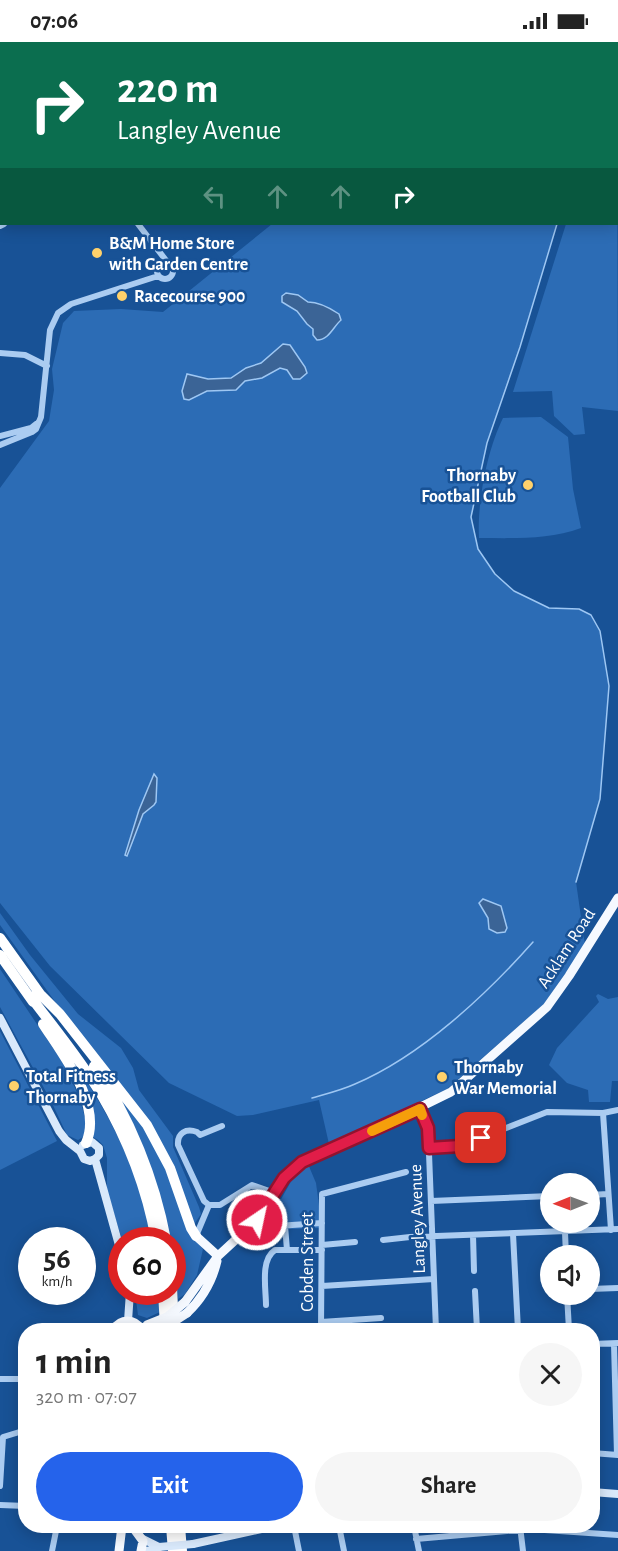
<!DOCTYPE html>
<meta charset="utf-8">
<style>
body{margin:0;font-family:"Alegreya Sans",sans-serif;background:#f6f6f6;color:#222;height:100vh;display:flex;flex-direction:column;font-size:22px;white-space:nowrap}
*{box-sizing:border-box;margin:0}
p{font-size:20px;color:#767676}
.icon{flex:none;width:33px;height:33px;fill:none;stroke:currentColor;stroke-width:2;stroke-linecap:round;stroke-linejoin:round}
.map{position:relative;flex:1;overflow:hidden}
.details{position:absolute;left:18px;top:1281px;width:582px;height:210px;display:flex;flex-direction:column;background:#fff;border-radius:24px;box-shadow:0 3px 15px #0003}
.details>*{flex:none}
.top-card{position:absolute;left:0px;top:0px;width:618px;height:183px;box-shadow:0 3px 15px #0003;background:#0b6e4f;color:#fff;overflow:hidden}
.needle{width:39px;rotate:269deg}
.fabs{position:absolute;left:540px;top:1131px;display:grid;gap:12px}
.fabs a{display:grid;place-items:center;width:60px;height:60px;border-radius:50%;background:#fff;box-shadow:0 3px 15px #0003;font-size:30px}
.speed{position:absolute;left:18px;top:1185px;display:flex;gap:12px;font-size:30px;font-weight:700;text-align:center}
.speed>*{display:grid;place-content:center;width:78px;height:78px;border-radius:50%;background:#fff;box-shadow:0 3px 15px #0003;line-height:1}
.speed small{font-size:15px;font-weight:400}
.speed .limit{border:9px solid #d22;background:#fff;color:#111}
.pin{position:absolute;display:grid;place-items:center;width:51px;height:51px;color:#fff;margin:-26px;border-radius:12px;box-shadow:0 3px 9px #0006}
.me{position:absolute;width:66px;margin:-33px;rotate:34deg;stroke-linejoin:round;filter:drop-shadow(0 0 4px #0008)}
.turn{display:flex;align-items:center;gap:21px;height:126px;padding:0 18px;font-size:27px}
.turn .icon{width:78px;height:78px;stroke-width:2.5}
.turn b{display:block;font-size:42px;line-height:51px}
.lanes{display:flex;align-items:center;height:57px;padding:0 18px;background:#0003;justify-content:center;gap:30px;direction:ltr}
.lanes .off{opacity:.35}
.round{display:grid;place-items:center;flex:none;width:63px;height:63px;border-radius:32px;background:#f6f6f6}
.headline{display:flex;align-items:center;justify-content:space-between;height:102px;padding:0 18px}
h1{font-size:36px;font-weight:700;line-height:45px}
.button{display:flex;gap:12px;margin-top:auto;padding:12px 18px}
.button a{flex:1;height:69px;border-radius:36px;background:#2563eb;color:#fff;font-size:24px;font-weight:700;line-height:69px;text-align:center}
.button a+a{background:#f6f6f6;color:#222}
.status{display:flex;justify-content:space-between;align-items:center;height:42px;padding:0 30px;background:#fff;direction:ltr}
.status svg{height:16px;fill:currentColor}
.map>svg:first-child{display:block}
</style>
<div class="status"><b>07:06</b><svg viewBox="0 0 49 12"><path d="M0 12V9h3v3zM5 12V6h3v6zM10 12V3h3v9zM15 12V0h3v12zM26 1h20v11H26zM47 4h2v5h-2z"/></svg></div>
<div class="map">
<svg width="618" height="1509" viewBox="0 0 618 1509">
<rect width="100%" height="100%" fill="#185296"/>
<path fill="#2c6cb5" d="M617 61 618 369 582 365 585 392 574 393 554 374 552 349 513 350 566 182H616Z
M272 182H557L520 305 487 401 471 475 478 507 495 532 514 549 549 566 579 567 591 573 600 589 609 644 600 757 576 840 585 903 544 962 447 1047 329 1102 319 1058 253 1073 237 1074 169 1041 50 924 0 861V446L49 379 54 348 52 327 63 281 74 269 121 267 163 270Z
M541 375 568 395 573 447 581 486C548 498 513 496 479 496 477 461 487 408 503 376Z
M0 871 30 913 78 972 121 1006 133 1026 139 1048 173 1094V1105L199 1165 201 1172 193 1184 168 1117 0 883Z
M0 927 61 1018 79 1054 87 1083 83 1095 78 1098 67 1093 51 1059 0 965Z
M598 952 608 957 618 955V1039H612L610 1060H589L588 1048 567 1041 549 1023 557 1006 599 960 596 954Z
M0 989 57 1099 0 1128Z
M71 1016C98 1055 121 1095 137 1140 144 1158 147 1179 152 1198H122L107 1148V1116L103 1103 98 1098 93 1095Z
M113 1046C131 1069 150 1092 162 1119 175 1148 182 1182 203 1207L197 1233 185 1252 178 1257 172 1198H169Z
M308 1122 316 1141 322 1186 257 1188 271 1175 293 1136Z
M135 1250H159L160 1270 147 1276 138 1273Z"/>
<path fill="#3b6496" stroke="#9ec7f3" stroke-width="1.5" d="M286 251 298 253 308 260C319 260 330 266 339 272L341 278C333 285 329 298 317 298L313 293V287L307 282 297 269 282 260V254Z
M283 302 290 303 305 325 307 331 300 337H293L287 328 280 326 262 336 245 339 236 348 207 349 189 358 184 357 182 349 187 332 208 337 231 336 246 326 261 321Z
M154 732 157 736 156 760 154 763 143 772 127 814 125 813 139 768Z
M483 857 501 864 507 886 505 890 497 891 489 887 488 876 479 861Z"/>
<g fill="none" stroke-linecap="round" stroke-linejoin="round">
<path stroke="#9ec7f3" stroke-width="1.5" d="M553 0V2
M596 0V2
M616 58H618
M557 182 520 305 487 401 471 475 478 507 495 532 514 549 549 566 579 567 591 573 600 589 609 644 600 757 576 840
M312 1056C326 1052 342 1048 355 1042 421 1014 486 953 533 900"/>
<path stroke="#abccf1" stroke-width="6" d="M14 0V2
M0 11H2
M0 174 2 172
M138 182 168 221
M0 184 4 182
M157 229a8 8 0 1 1 16 0a8 8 0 1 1-16 0Z
M0 311 25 313 47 324
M0 394 31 386 36 382
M0 403 32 390 36 387 41 375 50 288 58 271 71 262 158 234
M420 1067 428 1086 436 1288
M603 1071 611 1188
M222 1084 200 1093 197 1090C186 1086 177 1091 178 1103L204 1159 209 1163H220L252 1143 275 1151
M429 1106 460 1104 547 1070 603 1071 618 1068
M590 1153 608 1152
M431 1159 550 1154
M277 1184 322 1181
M285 1184 287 1208
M565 1190 566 1214
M513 1192 518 1288
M473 1193 474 1229
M196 1194 209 1163
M383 1198 410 1195 618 1187
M322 1203 355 1200
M322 1244 434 1237
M590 1247 618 1246
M475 1249 477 1288
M567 1252 569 1288
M266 1263C266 1247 260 1218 275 1208H322
M321 1280 381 1276
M321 1288 322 1152 406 1130
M592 1302 618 1301
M614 1302 617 1413
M0 1337H26
M592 1411 618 1413
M0 1444 3 1395 26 1388
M0 1463 26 1464
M294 1484 299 1509
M339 1484 344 1509
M414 1484 419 1509
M520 1484 523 1509
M416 1497 530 1487 618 1493
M52 1509 57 1484"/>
<path stroke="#d9e9fb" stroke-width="8" d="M0 976 59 1089 66 1098 80 1109 84 1117 90 1119 95 1117
M83 1103 92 1100 99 1106V1113L95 1117 122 1214
M128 1279 130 1250
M592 1450 618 1452
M141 1496 159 1505
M193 1502 275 1484
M147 1509 159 1505"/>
<path stroke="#f5f9ff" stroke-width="9" d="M196 1194 218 1214
M185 1260 218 1214 257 1178 290 1128 302 1121 345 1102 451 1050 547 965 569 934 618 856
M187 1271C203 1256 212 1240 217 1219
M113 1288C121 1276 134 1276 142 1288
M132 1484 143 1499 141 1509
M119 1509 122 1484"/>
<path stroke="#fff" stroke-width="10" d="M0 896 40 952 60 972 147 1083 170 1126 191 1186 196 1194
M0 913 33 960
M30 954C54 986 80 1017 101 1052 127 1096 147 1148 156 1198
M43 982C63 1013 103 1063 86 1101
M94 1024C130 1074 155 1139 166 1198
M172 1244 174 1288
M163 1250 165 1285
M171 1484 173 1509
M180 1484 182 1509"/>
<path stroke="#d9e9fb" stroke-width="8" d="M159 1505 193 1502"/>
<path stroke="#f5f9ff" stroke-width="9" d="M147 1283 167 1275 185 1260
M161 1288 187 1271"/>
</g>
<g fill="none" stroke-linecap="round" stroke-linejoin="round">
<defs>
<path id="route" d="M257 1178 284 1136 302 1120 420 1067 428 1086 429 1106 460 1104 481 1096"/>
</defs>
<use href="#route" stroke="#92132f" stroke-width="15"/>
<use href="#route" stroke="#e11d48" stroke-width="10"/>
<path stroke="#f59e0b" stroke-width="10" d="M372 1089 420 1067 422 1073"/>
</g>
<g fill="#ffd16b" stroke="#185296" stroke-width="2">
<circle cx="97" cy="211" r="6"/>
<circle cx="122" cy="254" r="6"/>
<circle cx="528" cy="443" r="6"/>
<circle cx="442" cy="1035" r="6"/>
<circle cx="14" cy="1044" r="6"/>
</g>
<g text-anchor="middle" stroke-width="5" stroke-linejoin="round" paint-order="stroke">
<g font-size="18" font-weight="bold" fill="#fff" stroke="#185296" text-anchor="start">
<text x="109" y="207">B&amp;M Home Store<tspan x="109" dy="21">with Garden Centre</tspan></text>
<text x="134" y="260">Racecourse 900</text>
<text x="516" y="439" text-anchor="end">Thornaby<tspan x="516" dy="21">Football Club</tspan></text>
<text x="454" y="1031">Thornaby<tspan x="454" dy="21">War Memorial</tspan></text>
<text x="26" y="1040">Total Fitness<tspan x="26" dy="21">Thornaby</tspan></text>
</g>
<g font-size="18" fill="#fff" stroke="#185296">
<text transform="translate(566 906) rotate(-57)" y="6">Acklam Road</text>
<text transform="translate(417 1177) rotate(-92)" y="6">Langley Avenue</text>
<text transform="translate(307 1220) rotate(-90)" y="6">Cobden Street</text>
</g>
</g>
</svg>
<div class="fabs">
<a><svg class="needle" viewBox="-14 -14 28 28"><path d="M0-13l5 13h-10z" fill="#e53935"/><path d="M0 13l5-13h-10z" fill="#767676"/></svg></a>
<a><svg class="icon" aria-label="sound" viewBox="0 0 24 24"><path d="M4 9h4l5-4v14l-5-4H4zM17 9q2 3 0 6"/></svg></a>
</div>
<div class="speed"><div>56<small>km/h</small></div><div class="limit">60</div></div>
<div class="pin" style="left:481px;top:1096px;background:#d93025"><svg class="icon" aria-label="arrive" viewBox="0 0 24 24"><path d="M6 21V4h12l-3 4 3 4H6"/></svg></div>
<svg class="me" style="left:257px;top:1178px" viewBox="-20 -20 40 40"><circle r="17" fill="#e11d48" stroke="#fff" stroke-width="3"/><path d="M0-11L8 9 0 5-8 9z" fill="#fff"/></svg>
<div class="top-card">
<div class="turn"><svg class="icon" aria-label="right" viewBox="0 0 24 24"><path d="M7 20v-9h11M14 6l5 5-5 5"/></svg><div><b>220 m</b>Langley Avenue</div></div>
<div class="lanes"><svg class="icon off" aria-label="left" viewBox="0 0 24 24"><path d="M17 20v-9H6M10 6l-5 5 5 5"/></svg><svg class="icon off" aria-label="ahead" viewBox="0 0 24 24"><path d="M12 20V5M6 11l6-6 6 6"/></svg><svg class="icon off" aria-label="ahead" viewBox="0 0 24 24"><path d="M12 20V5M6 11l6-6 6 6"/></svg><svg class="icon" aria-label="right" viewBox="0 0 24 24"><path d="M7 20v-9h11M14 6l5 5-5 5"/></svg></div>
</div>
<section class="details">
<div class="headline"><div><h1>1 min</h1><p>320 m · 07:07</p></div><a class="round"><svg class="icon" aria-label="close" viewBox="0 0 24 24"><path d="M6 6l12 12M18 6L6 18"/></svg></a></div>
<div class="button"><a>Exit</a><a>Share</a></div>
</section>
</div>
